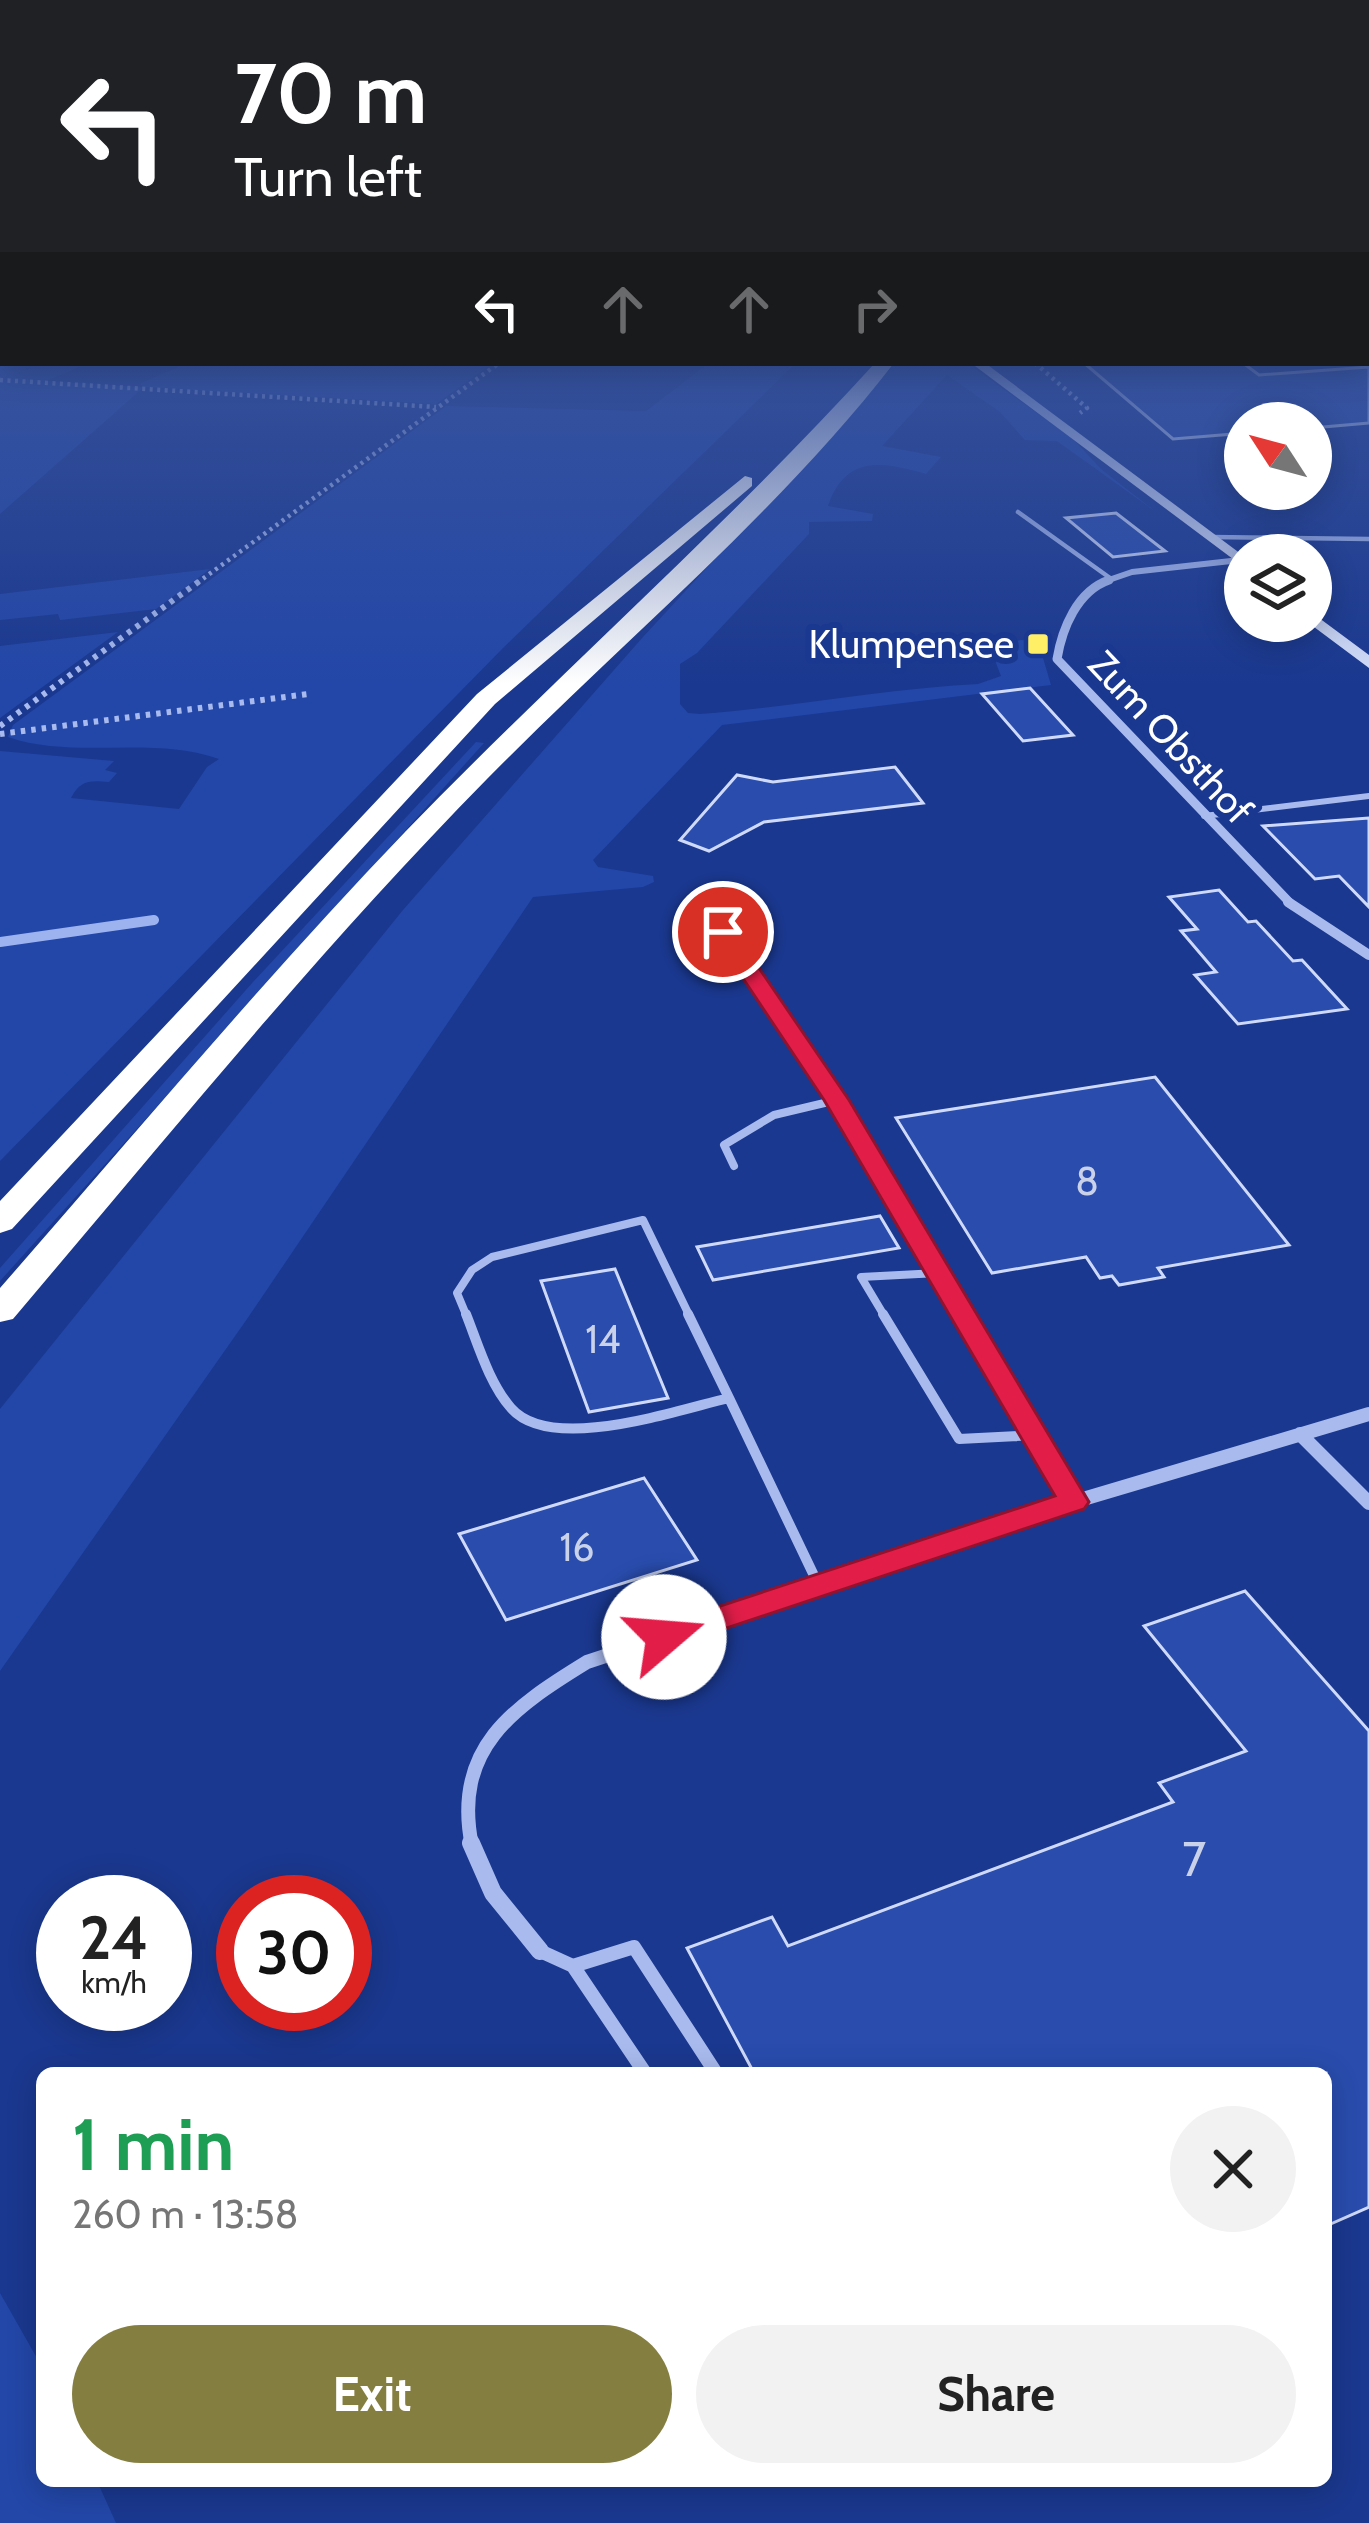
<!DOCTYPE html>
<meta charset="utf-8">
<style>
body{margin:0;font-family:Cabin,sans-serif;background:#f2f2f2;color:#222;height:100vh;display:flex;flex-direction:column;font-size:45px;white-space:nowrap}
*{box-sizing:border-box;margin:0}
p{font-size:39px;color:#767676}
.icon{flex:none;width:66px;height:66px;fill:none;stroke:currentColor;stroke-width:2;stroke-linecap:round;stroke-linejoin:round}
.map{position:relative;flex:1;overflow:hidden}
.details{position:absolute;left:36px;top:2067px;width:1296px;height:420px;display:flex;flex-direction:column;background:#fff;border-radius:18px;box-shadow:0 6px 30px #0003}
.details>*{flex:none}
.hud{position:absolute;left:0px;top:0px;width:1371px;height:366px;box-shadow:0 6px 30px #0003;background:#202124;color:#fff;overflow:hidden}
.needle{width:78px;rotate:306deg}
.tools{position:absolute;left:1224px;top:402px;display:grid;gap:24px}
.tools a{display:grid;place-items:center;width:108px;height:108px;border-radius:50%;background:#fff;box-shadow:0 6px 30px #0003;font-size:60px}
.speed{position:absolute;left:36px;top:1875px;display:flex;gap:24px;font-size:60px;font-weight:700;text-align:center}
.speed>*{display:grid;place-content:center;width:156px;height:156px;border-radius:50%;background:#fff;box-shadow:0 6px 30px #0003;line-height:1}
.speed small{font-size:30px;font-weight:400}
.speed .limit{border:18px solid #d22;background:#fff;color:#111}
.pin{position:absolute;display:grid;place-items:center;width:102px;height:102px;color:#fff;margin:-51px;border:6px solid #fff;border-radius:50%;box-shadow:0 3px 12px #0007}
.me{position:absolute;width:132px;margin:-66px;rotate:72deg;stroke-linejoin:round;filter:drop-shadow(0 0 9px #0008)}
.turn{display:flex;align-items:center;gap:42px;height:252px;padding:0 36px;font-size:54px}
.turn .icon{width:156px;height:156px;stroke-width:2.5}
.turn b{display:block;font-size:84px;line-height:102px}
.lanes{display:flex;align-items:center;height:114px;padding:0 36px;background:#0003;justify-content:center;gap:60px;direction:ltr}
.lanes .off{opacity:.35}
.round{display:grid;place-items:center;flex:none;width:126px;height:126px;border-radius:63px;background:#f2f2f2}
.overview{display:flex;align-items:center;justify-content:space-between;height:204px;padding:0 36px}
h1{font-size:72px;font-weight:800;line-height:90px;color:#1e9e55}
.button{display:flex;gap:24px;margin-top:auto;padding:24px 36px}
.button a{flex:1;height:138px;border-radius:72px;background:#857e41;color:#fff;font-size:48px;font-weight:800;line-height:138px;text-align:center}
.button a+a{background:#f2f2f2;color:#222}
.map>svg:first-child{display:block}
</style>
<div class="map">
<svg width="1369" height="2523" viewBox="0 0 1369 2523">
<rect width="100%" height="100%" fill="#1a388f"/>
<path fill="#2347a8" d="M0 331 3 363H89L46 381 142 387 141 383 188 363H493L436 404 144 387 0 514Z
M709 363H796L503 648 0 1161V751L114 761 105 770 117 773 109 782C90 780 80 780 71 798L179 809 207 767 219 759C152 735 75 760 8 737L13 725 446 406 646 411Z
M896 363H967L1072 438 1101 469 1156 512 1057 441 1025 440 1000 412 947 375 882 446 941 457 926 474C888 464 847 451 828 506L873 514 872 521 809 522V534L697 653 680 664V704L688 713 700 714C794 707 884 689 978 684L1001 676 996 663 999 648 1020 640 1038 641 1051 685 722 725 593 860 598 867 653 876 654 882 643 887 533 897 247 1319 0 1671V1409L403 910 643 637Z
M210 569 156 609 60 620 58 614 0 620V594Z
M118 632 0 718V646Z
M476 742 484 743 0 1281V1268L253 982Z
M0 2293 42 2367V2481H97L116 2523H0Z"/>
<g fill="none" stroke-linecap="round" stroke-linejoin="round">
<path stroke="#9cb3f0" stroke-width="10" d="M0 942 154 920"/>
</g>
<path fill="#294cad" stroke="#cfdafa" stroke-width="3" d="M1084 363H1243L1259 375 1369 367V423L1311 428V423H1245V433L1173 439Z
M1116 513 1165 551 1113 557 1066 518Z
M1030 688 1073 735 1023 741 982 694Z
M895 767 923 803 764 822 709 851 680 840 737 775 773 782Z
M1369 818V907L1339 876 1315 879 1263 826Z
M1219 890 1248 922 1256 921 1293 961 1302 960 1347 1009 1238 1024 1195 975 1216 972 1181 931 1197 929 1169 897Z
M1155 1077 1289 1245 1158 1268 1164 1277 1119 1285 1112 1276 1100 1278 1086 1257 992 1273 896 1118Z
M880 1216 899 1248 713 1280 697 1247Z
M615 1269 668 1398 589 1412 541 1281Z
M644 1478 697 1560 506 1620 459 1534Z
M1245 1591 1369 1731V2207L1326 2226V2073H754L687 1948 772 1917 788 1946 1173 1802 1159 1783 1246 1751 1144 1626Z"/>
<g fill="none" stroke-linecap="round" stroke-linejoin="round">
<path stroke="#a9bbee" stroke-width="4.5" stroke-dasharray="3 4.5" stroke-linecap="butt" d="M1035 363 1087 408 1080 413
M0 380 436 407
M197 583 499 363"/>
<path stroke="#a9bbee" stroke-width="6" stroke-dasharray="4.5 6" stroke-linecap="butt" d="M0 726 201 580
M0 734 308 694"/>
<path stroke="#a9bbee" stroke-width="4.5" d="M1018 512 1110 578
M1210 537 1369 539"/>
<path stroke="#a9bbee" stroke-width="6" d="M1204 816 1369 796"/>
<path stroke="#a9bbee" stroke-width="8" d="M723 932 837 1100 964 1317
M734 1166 724 1145 774 1115 837 1100
M467 1317 457 1293 472 1270 492 1257 643 1220 690 1317
M885 1317 861 1277 938 1273"/>
<path stroke="#a9bbee" stroke-width="10" d="M466 1314C478 1344 489 1383 511 1408 551 1454 677 1410 729 1398
M688 1314 729 1398
M883 1314 959 1439 1035 1435
M963 1314 1073 1502
M729 1398 819 1586"/>
<path stroke="#a9bbee" stroke-width="14" d="M540 1951 573 1966 634 1947 716 2073
M573 1966 645 2073"/>
<path stroke="#a9bbee" stroke-width="6" d="M1100 583 1132 572 1240 560"/>
<path stroke="#a9bbee" stroke-width="9" d="M1109 580C1077 591 1062 629 1057 659L1292 905"/>
<path stroke="#a9bbee" stroke-width="10" d="M1288 902 1369 955"/>
<path stroke="#a9bbee" stroke-width="14" d="M1300 1434 1369 1503
M472 1846C452 1749 512 1708 587 1662L1073 1502 1369 1414"/>
<path stroke="#a9bbee" stroke-width="18" d="M471 1843 493 1893 540 1951"/>
<path fill="#d6dffa" fill-rule="evenodd" d="M971 363H985L1245 557V568Z
M1311 612 1369 655V668L1306 621H1311Z"/>
<path fill="#fff" fill-rule="evenodd" d="M875 363H894C777 514 621 643 487 779 319 950 168 1136 13 1319L0 1322V1288C134 1135 264 979 405 832 559 673 726 527 875 363Z
M745 476 752 478V486L495 704 12 1229 0 1233V1201L477 694Z"/>
</g>
<linearGradient id="sky" x2="0" y2="1"><stop stop-color="#0e1f4f"/><stop offset="0.48" stop-color="#38539b"/><stop offset="1" stop-color="#38539b" stop-opacity="0"/></linearGradient>
<rect width="1369" height="684" fill="url(#sky)"/>
<path fill="#e11d48" stroke="#92132f" stroke-width="3" d="M723 925 731 927 849 1100 1089 1502 1084 1509 664 1649 653 1645 648 1637 653 1628 1055 1496 824 1100 712 932Z"/>
<rect fill="#ffef66" stroke="#1a388f" stroke-width="4.5" x="1026" y="632" width="24" height="24" rx="6"/>
<g text-anchor="middle" stroke-width="12" stroke-linejoin="round" paint-order="stroke">
<g font-size="39" fill="#fff" stroke="#1a388f" text-anchor="end">
<text x="1014" y="658">Klumpensee</text>
</g>
<g font-size="39" fill="#fff" stroke="#1a388f">
<text transform="translate(1171 737) rotate(47)" y="14">Zum Obsthof</text>
</g>
<g font-size="39" fill="#cad2ea">
<text x="1087" y="1195">8</text>
<text x="603" y="1353">14</text>
<text x="577" y="1561">16</text>
</g>
<g font-size="48" fill="#cad2ea">
<text x="1194" y="1876">7</text>
</g>
</g>
</svg>
<div class="tools">
<a><svg class="needle" viewBox="-14 -14 28 28"><path d="M0-13l5 13h-10z" fill="#e53935"/><path d="M0 13l5-13h-10z" fill="#767676"/></svg></a>
<a><svg class="icon" aria-label="layers" viewBox="0 0 24 24"><path d="M12 4l9 5-9 5-9-5zM3 14l9 5 9-5"/></svg></a>
</div>
<div class="speed"><div>24<small>km/h</small></div><div class="limit">30</div></div>
<div class="pin" style="left:723px;top:932px;background:#d93025"><svg class="icon" aria-label="arrive" viewBox="0 0 24 24"><path d="M6 21V4h12l-3 4 3 4H6"/></svg></div>
<svg class="me" style="left:664px;top:1637px" viewBox="-20 -20 40 40"><circle r="19" fill="#fff"/><path d="M0-13L10 11 0 6-10 11z" fill="#e11d48"/></svg>
<div class="hud">
<div class="turn"><svg class="icon" aria-label="left" viewBox="0 0 24 24"><path d="M17 20v-9H6M10 6l-5 5 5 5"/></svg><div><b>70 m</b>Turn left</div></div>
<div class="lanes"><svg class="icon" aria-label="left" viewBox="0 0 24 24"><path d="M17 20v-9H6M10 6l-5 5 5 5"/></svg><svg class="icon off" aria-label="ahead" viewBox="0 0 24 24"><path d="M12 20V5M6 11l6-6 6 6"/></svg><svg class="icon off" aria-label="ahead" viewBox="0 0 24 24"><path d="M12 20V5M6 11l6-6 6 6"/></svg><svg class="icon off" aria-label="right" viewBox="0 0 24 24"><path d="M7 20v-9h11M14 6l5 5-5 5"/></svg></div>
</div>
<section class="details">
<div class="overview"><div><h1>1 min</h1><p>260 m · 13:58</p></div><a class="round"><svg class="icon" aria-label="close" viewBox="0 0 24 24"><path d="M6 6l12 12M18 6L6 18"/></svg></a></div>
<div class="button"><a>Exit</a><a>Share</a></div>
</section>
</div>
